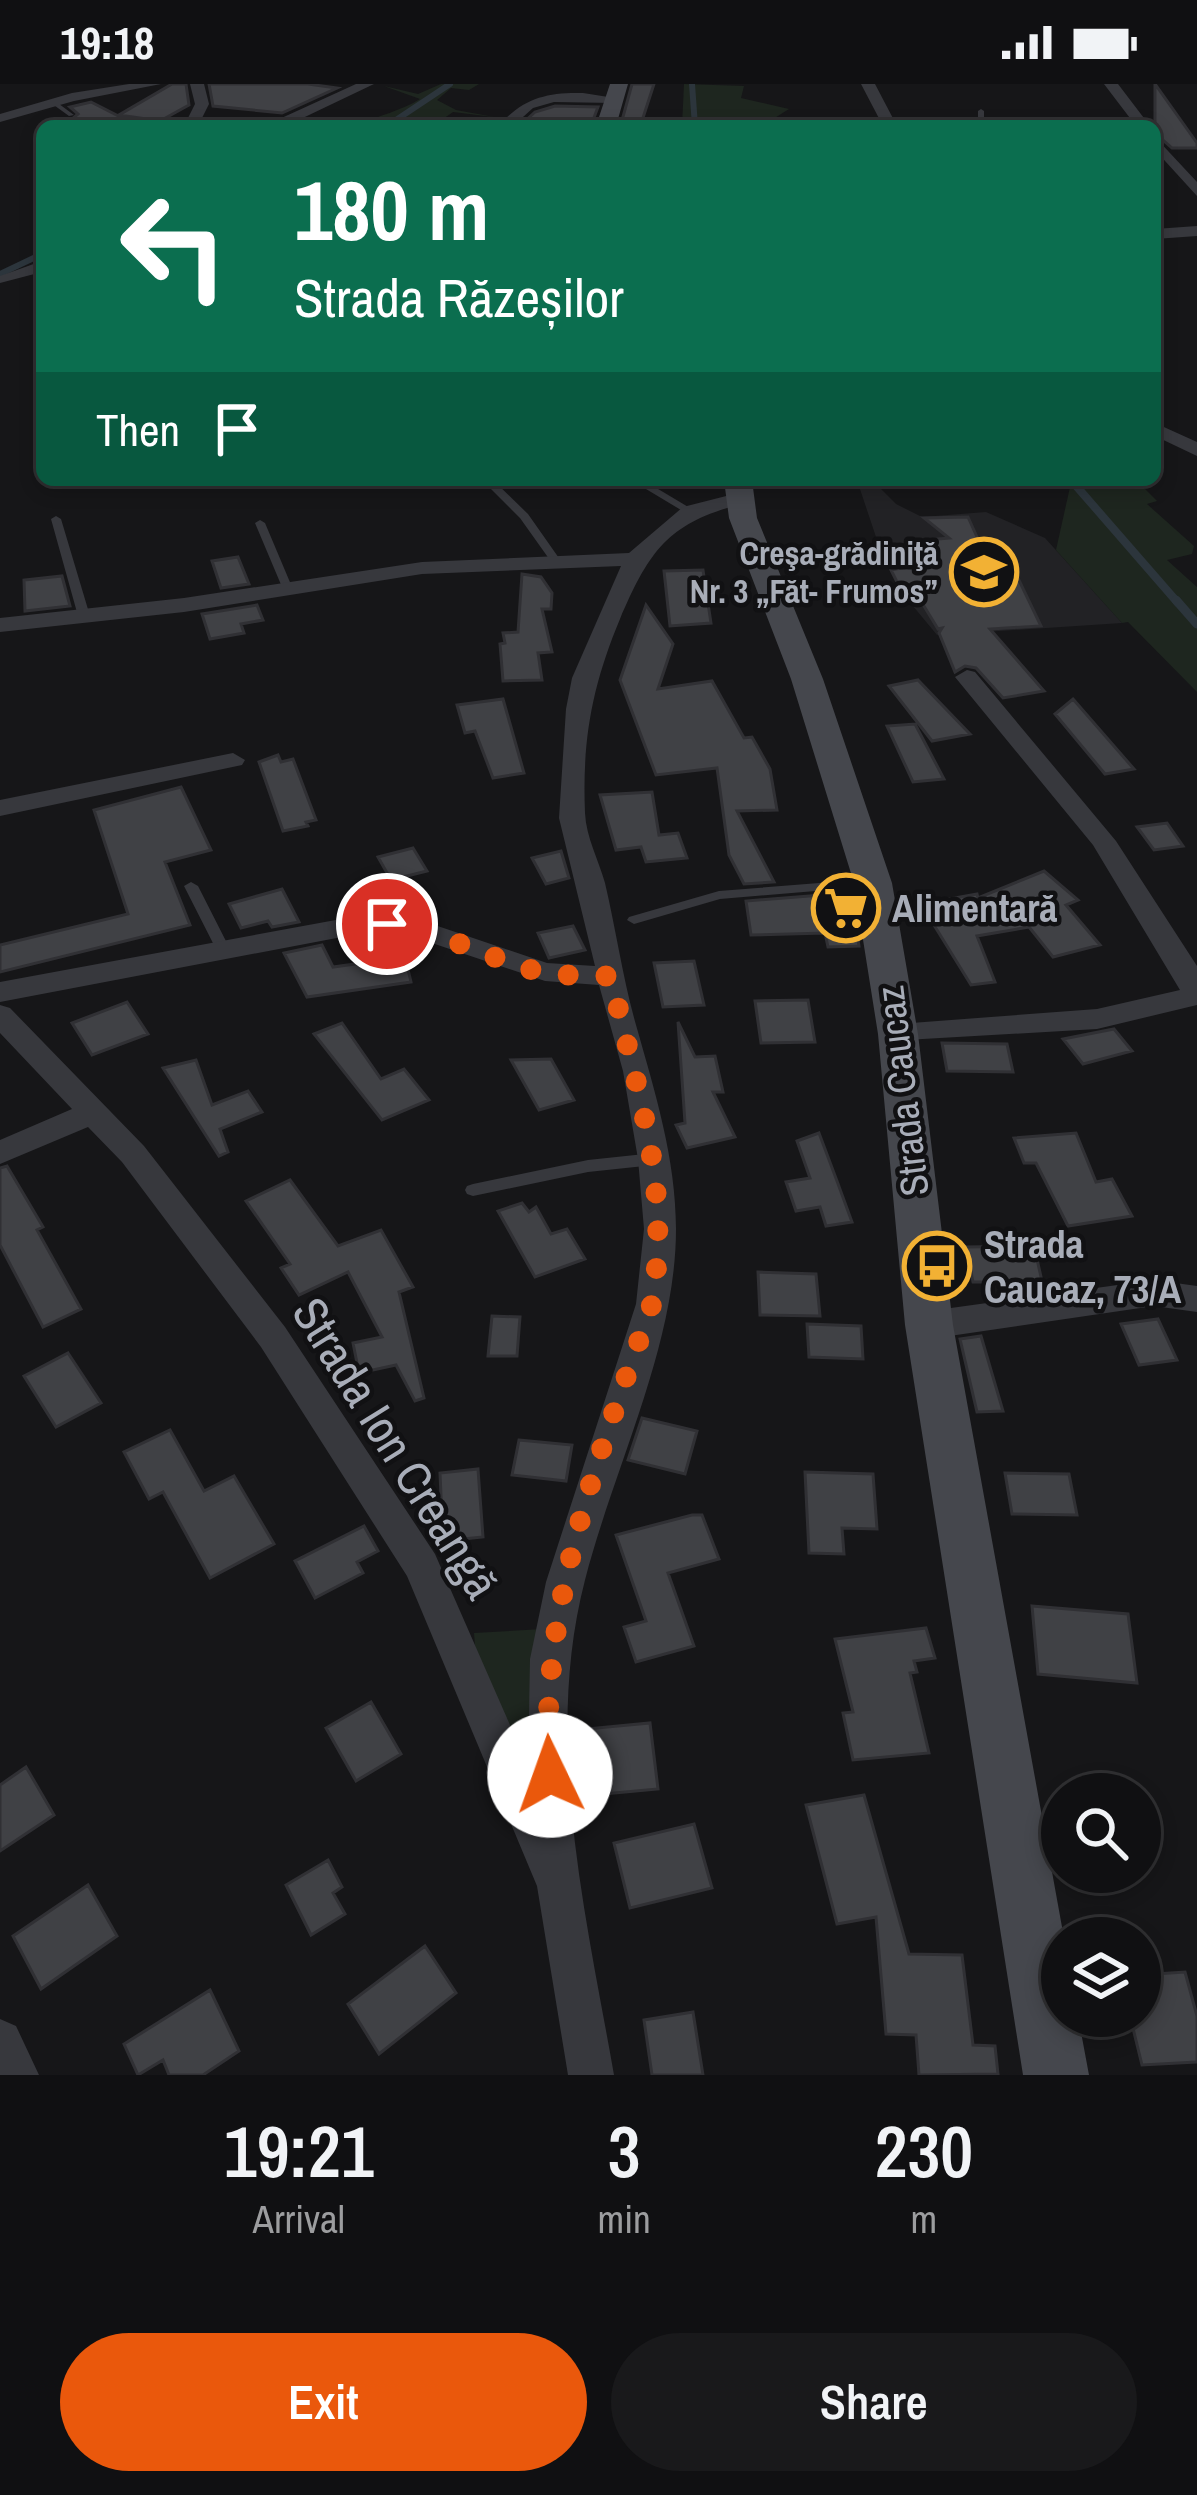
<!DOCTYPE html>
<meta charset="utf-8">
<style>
body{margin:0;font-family:"Archivo Narrow",sans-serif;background:#19191b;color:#f1f3f6;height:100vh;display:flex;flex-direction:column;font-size:45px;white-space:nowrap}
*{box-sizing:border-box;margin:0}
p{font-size:39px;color:#9c9d9f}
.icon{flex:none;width:66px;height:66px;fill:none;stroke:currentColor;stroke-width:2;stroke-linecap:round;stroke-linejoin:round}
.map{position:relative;height:1991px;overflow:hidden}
.sheet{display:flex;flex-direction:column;background:#101012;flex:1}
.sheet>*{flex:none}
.top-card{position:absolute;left:36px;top:36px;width:1125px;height:366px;border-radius:18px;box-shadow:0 6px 18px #0003,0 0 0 3px #303032;background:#0b6e4f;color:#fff;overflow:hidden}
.tools{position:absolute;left:1041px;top:1689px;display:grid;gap:24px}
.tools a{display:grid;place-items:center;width:120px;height:120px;border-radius:50%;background:#101012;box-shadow:0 6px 18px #0003,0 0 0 3px #303032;font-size:60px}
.pin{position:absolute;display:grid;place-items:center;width:102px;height:102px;color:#fff;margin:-51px;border:6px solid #fff;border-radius:50%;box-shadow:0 3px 12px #0007}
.me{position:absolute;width:132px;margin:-66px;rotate:357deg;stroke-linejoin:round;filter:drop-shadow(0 0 9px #0008)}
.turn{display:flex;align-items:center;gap:42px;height:252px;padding:0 60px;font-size:54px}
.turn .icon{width:156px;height:156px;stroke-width:2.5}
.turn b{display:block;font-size:84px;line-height:102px}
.then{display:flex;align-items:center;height:114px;padding:0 60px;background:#0003;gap:24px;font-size:45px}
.eta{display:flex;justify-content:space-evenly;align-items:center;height:204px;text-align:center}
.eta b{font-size:72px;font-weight:600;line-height:84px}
.action{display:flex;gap:24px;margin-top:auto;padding:24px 60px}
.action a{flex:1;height:138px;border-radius:72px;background:#ea580c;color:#fff;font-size:48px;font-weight:600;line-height:138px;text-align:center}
.action a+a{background:#19191b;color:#f1f3f6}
.status{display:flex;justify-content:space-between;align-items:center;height:84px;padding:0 60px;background:#101012;direction:ltr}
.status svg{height:33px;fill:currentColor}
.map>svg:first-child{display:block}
</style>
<div class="status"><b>19:18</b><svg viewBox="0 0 49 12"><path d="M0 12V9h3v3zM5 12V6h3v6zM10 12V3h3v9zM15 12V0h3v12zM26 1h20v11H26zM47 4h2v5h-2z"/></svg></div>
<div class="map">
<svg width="1197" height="1991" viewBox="0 0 1197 1991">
<rect width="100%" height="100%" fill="#161618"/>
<path fill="#222225" d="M872 396 896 420 922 433 986 428 1045 454 1122 539 937 551 903 510 879 462 858 399Z"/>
<path fill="#1e261f" d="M441 0H479L469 6 451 4 437 16 456 26 494 33 453 28 433 42H359C380 30 399 28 420 15L384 2 418 10Z
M684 0 744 2 741 14 789 25 762 42H682Z
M1063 396H1136L1157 417 1147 420 1194 462 1192 470 1167 476 1197 503V608L1128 538 1122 539 1056 466 1070 403Z
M543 1545 540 1739 476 1574 474 1549Z"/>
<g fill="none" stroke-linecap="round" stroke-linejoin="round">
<path stroke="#2c353c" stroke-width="6" d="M692 0 695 42
M387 42 450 0
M0 190 42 170"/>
<path stroke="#2c353c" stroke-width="8" d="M1071 396 1178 519"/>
<path stroke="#2c353c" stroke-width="9" d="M1176 516 1197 540"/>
</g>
<path fill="#404145" stroke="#303034" stroke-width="3" d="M172 0H186L189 21 160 37 119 31Z
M209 0H308L337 4 282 29 213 22Z
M632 0H654L641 40H621Z
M1155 0 1197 59V64H1172L1155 49Z
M91 18 136 41V42H87L71 36 78 30 70 23Z
M555 22 598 23 592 39H523L535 28Z
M968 433 982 464 1003 463 1041 542 990 545 1044 607 1003 614 976 584 965 582 955 588 939 549 942 544 938 545 916 509 903 510 891 486 930 478 926 456 949 454 924 434Z
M238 473 249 500 221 504 212 477Z
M703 486 711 539 670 542 664 487Z
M522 490 541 493 552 509 551 525H542L552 568 538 569 542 596 503 597 500 560 505 559 503 549 518 548Z
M62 492 70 522 25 527 24 496Z
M257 521 263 536 241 540 244 549 210 555 202 530Z
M646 521 673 560 658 605 712 597 744 654 752 653 770 685 777 726 737 727 774 798 744 800 729 771 717 684 656 691 620 596Z
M918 596 970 650 932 657 889 602Z
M503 615 524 689 493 694 475 647 465 649 457 621Z
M1073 615 1134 685 1105 690 1055 630Z
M915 640 944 695 913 698 887 642Z
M278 671 281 678 293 675 316 736 306 738 308 742 283 747 259 678Z
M181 703 211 766 165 778 190 841 0 888V861L128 830 94 726Z
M652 708 659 751 678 749 687 774 646 778 641 763 616 766 600 711Z
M1167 739 1183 762 1154 766 1137 743Z
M413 764 427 787 391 796 378 773Z
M561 767 569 794 546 800 532 774Z
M1044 787 1078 816 1066 821 1100 861 1053 873 1029 843 977 852 995 898 971 901 921 820 977 810 978 814Z
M282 805 299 838 272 843 268 837 241 844 229 820Z
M847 809 851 810 859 862 828 863 825 849 751 851 746 817Z
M573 842 585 866 549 874 538 849Z
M322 861 333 883 405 873 411 898 307 913 284 869Z
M694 877 704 921 663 923 654 879Z
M808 916 815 958 761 959 755 917Z
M127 918 148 950 92 971 72 939Z
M678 938 695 973 715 972 723 1008H713L735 1053 687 1064 676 1041 685 1039Z
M342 939 381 995 404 985 429 1016 382 1036 314 950Z
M1114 945 1132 967 1083 980 1063 955Z
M942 959 1007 960 1013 988 947 987Z
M551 975 574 1016 539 1026 511 976Z
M196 976 212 1021 248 1007 262 1028 220 1045 228 1068 219 1072 163 984Z
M819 1049 837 1097 852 1138 826 1142 820 1123 796 1127 786 1098 810 1094 797 1057Z
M1076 1049 1096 1098 1112 1095 1132 1132 1068 1142 1036 1079H1024L1014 1054Z
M7 1082 43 1143 37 1146 81 1225 43 1243 0 1161V1084Z
M290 1096 338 1162 381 1146 413 1203 399 1208 424 1314 415 1317 396 1281 359 1289 353 1259 382 1253 348 1188 299 1211 281 1184 290 1180 246 1117Z
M522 1119 529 1128 536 1123 551 1150 567 1145 585 1175 535 1193 498 1127Z
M1034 1162 1044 1206 1009 1207 1007 1198H973L966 1163Z
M758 1188 816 1190 820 1232 760 1231Z
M492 1232 520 1233 517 1272H488Z
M1158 1235 1177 1276 1139 1281 1121 1240Z
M807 1240 861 1242 863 1275 809 1273Z
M981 1252 1003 1327 977 1328 960 1255Z
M68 1269 101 1319 56 1343 24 1292Z
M642 1334 697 1347 685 1390 628 1376Z
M170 1346 204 1407 234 1392 274 1460 210 1494 163 1408 149 1415 124 1368Z
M519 1356 572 1361 566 1397 512 1391Z
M478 1385 483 1453 443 1457 440 1389Z
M805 1388 873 1390 877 1445 842 1444 844 1470 809 1469Z
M1005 1389 1069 1390 1077 1431 1012 1430Z
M692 1431H702L719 1475 668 1489 694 1562 636 1578 624 1543 646 1537 616 1451Z
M364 1442 378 1467 357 1478 363 1489 315 1514 295 1477Z
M1032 1522 1128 1530 1137 1599 1038 1590Z
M926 1544 935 1574 914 1577 917 1588 910 1589 929 1669 853 1676 843 1629 853 1628 835 1555Z
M371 1618 401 1670 356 1697 326 1644Z
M650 1639 658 1705 592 1711 586 1645Z
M26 1683 54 1731 0 1767V1701Z
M864 1711 909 1870 962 1871 973 1961 995 1962 998 1990 919 1991 916 1951 886 1950 876 1833 837 1840 806 1721Z
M694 1740 712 1804 630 1824 614 1759Z
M328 1776 342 1803 333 1809 345 1830 311 1851 286 1801Z
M88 1801 117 1852 41 1905 13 1852Z
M425 1862 456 1909 379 1970 348 1920Z
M1185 1888 1197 1932V1978L1142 1981 1130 1932H1140V1891Z
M210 1906 239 1967 203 1991H169L163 1976 138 1991 124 1960Z
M693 1928 703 1991H652L644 1936Z"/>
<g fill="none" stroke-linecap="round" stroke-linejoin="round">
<path fill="#37383d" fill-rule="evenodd" d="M51 17H55L74 31 69 32 51 19Z
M981 25 984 27V40L959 42 978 37V27Z
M195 35 197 38 165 42 168 40Z
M482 396H493L528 430 561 477 560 479H552L520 434Z
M631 396H643L695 427 686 429Z
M858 396H868L869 398 864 401Z
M56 432 61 435 90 532 88 534H80L78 532 51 435Z
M260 436 265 439 292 503 291 505 282 503 255 439Z
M870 795 875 796 877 799 875 802 720 815 634 840 627 836 629 833 719 807Z
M191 798 198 802 231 867 229 870 224 872 217 867 184 802Z
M654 1069 660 1071 662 1075 660 1079 654 1081 588 1088 473 1112 467 1110 465 1106 467 1102 473 1100 588 1076Z"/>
<path fill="#37383d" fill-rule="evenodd" d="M129 0H161L74 17 0 38V30L72 9Z
M190 0H204L209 20 200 38 275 37 356 0H374L286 42H184L195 20Z
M861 0H875L897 42H883Z
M1104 0H1118L1150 42H1136Z
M583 9 621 15 614 19 554 18 533 24 513 42H499C522 14 548 8 583 9Z
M1155 53 1197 98V112L1155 66Z
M1197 142V152L1155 155V145Z
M42 177V188L0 199V192Z
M1155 339 1197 358V372L1155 352Z
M738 409 745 411V419C669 438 650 465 620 535 592 602 582 656 585 729 586 753 599 777 605 799 616 846 623 895 636 941 655 1008 676 1075 676 1145 676 1262 614 1383 585 1496 543 1657 586 1831 614 1991H568L537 1802 407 1492 261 1263 122 1078 88 1043 0 1080V1056L72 1025 0 949V921L10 924 144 1062 285 1243 435 1470 528 1682 530 1575 546 1498 636 1220 644 1145 638 1075 623 987 599 901 545 897 411 852 363 849 0 918V898L363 831 414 834 547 879 595 882 559 734 566 625 572 594 621 482 422 490 184 528 0 548V534L184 514 422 478 629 469 683 423Z
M967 586 975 588 1116 757 1197 882V921L1097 945 888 957 883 950 898 940 1097 925 1180 906 1093 761 955 593Z
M233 669 245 676 242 681 0 732V716Z
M1154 1196 1197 1202V1228L1154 1222 929 1255 917 1251 912 1241 917 1231 929 1227Z
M0 1935 16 1942 39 1991H0Z"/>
<path fill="#45474d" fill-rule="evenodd" d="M610 0H628L616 42H596Z
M724 396H752L757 434 823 595 892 799 918 950 953 1241 1064 1854 1062 1932H1078L1089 1991H1023L905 1241 878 950 854 799 791 595 729 434Z"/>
</g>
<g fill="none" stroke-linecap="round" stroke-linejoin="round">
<path stroke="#ea580c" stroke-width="21" stroke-dasharray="0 37.8" d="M387 840C436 846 478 869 525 884 553 892 582 892 611 892 636 1008 672 1098 652 1220 599 1370 537 1530 550 1691"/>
</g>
<defs>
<symbol id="school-ring" viewBox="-11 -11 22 22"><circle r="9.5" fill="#111113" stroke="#f2b134" stroke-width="1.5"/><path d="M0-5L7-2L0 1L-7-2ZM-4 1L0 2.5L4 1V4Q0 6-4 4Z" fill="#f2b134"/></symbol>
<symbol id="supermarket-ring" viewBox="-11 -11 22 22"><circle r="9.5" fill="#111113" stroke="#f2b134" stroke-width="1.5"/><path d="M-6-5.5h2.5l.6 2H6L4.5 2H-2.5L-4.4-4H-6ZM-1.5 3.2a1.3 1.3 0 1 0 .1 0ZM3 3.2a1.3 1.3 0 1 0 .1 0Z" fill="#f2b134"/></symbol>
<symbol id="bus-ring" viewBox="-11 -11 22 22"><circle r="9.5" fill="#111113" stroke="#f2b134" stroke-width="1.5"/><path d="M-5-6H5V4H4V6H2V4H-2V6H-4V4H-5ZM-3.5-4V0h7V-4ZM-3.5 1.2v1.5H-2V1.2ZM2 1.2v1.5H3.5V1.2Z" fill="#f2b134"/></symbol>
</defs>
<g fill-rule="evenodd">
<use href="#school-ring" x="946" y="450" width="76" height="76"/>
<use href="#supermarket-ring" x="808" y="786" width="76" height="76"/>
<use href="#bus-ring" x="899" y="1144" width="76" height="76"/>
</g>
<g text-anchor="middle" stroke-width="9" stroke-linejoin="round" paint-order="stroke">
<g font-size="33" font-weight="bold" fill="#a8adb8" stroke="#111113" text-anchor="end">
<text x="938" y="481">Creşa-grădiniţă<tspan x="938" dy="38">Nr. 3 „Făt- Frumos”</tspan></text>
</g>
<g font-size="39" font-weight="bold" fill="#a8adb8" stroke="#111113" text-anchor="start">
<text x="892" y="838">Alimentară</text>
<text x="984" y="1174">Strada<tspan x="984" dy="45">Caucaz, 73/A</tspan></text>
</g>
<g font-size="39" fill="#a8adb8" stroke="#111113">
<text transform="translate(902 1007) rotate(-97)" y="14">Strada Caucaz</text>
</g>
<g font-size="48" fill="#a8adb8" stroke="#111113">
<text transform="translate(396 1364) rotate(58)" y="17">Strada Ion Creangă</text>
</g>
</g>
</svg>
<div class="tools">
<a><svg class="icon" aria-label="search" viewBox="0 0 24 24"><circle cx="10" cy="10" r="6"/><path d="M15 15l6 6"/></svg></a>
<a><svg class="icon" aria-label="layers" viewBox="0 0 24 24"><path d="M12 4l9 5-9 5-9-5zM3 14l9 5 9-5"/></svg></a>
</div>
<div class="pin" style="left:387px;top:840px;background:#d93025"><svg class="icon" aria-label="arrive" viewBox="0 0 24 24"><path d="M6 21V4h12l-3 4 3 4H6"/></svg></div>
<svg class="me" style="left:550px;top:1691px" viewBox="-20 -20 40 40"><circle r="19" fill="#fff"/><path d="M0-13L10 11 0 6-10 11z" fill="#ea580c"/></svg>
<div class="top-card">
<div class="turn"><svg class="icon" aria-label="left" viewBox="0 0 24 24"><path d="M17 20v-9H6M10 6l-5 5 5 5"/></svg><div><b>180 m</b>Strada Răzeșilor</div></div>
<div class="then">Then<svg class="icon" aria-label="arrive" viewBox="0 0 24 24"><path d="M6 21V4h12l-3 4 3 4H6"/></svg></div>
</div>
</div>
<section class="sheet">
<div class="eta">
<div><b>19:21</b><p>Arrival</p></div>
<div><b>3</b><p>min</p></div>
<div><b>230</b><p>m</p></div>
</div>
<div class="action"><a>Exit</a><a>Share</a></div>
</section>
